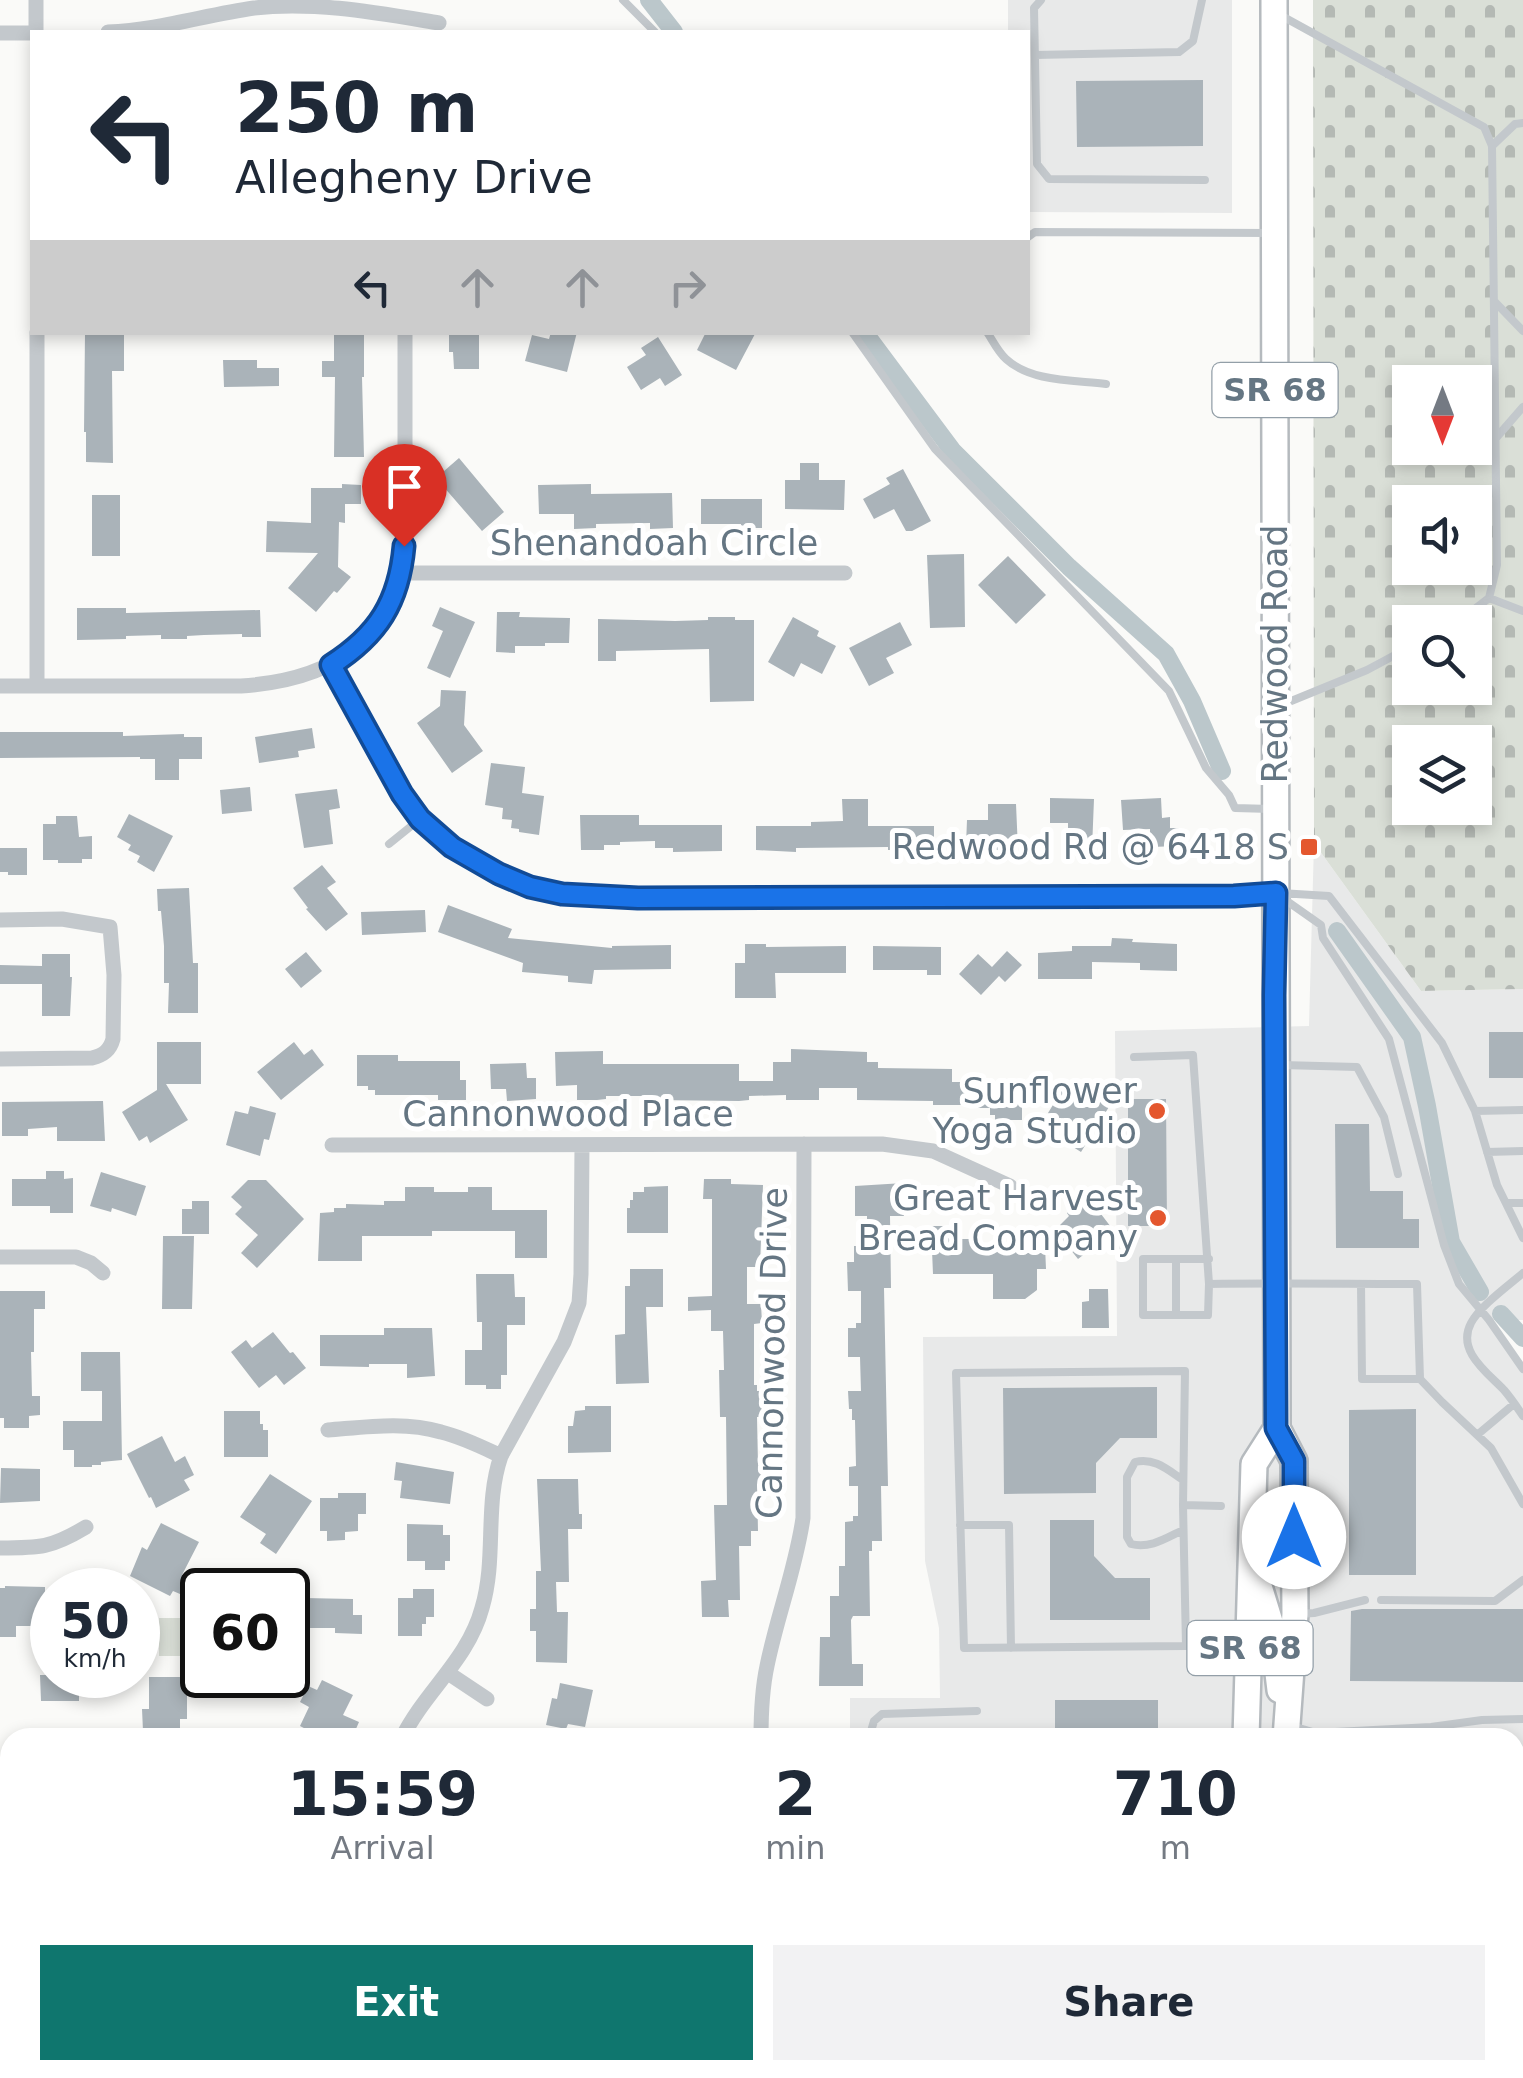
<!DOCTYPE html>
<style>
body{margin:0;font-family:"DejaVu Sans",sans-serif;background:#f2f2f3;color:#1f2937;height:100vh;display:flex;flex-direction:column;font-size:38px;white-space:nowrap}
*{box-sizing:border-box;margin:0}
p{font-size:32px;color:#747a83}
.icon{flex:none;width:55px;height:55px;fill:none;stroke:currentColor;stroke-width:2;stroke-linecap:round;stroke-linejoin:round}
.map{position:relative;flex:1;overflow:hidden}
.sheet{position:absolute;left:0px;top:1728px;width:1525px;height:352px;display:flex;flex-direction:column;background:#fff;border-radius:30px 30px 0 0;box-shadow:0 5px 15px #0003}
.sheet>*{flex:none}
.banner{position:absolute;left:30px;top:30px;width:1000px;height:305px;border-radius:0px;box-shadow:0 5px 15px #0003;background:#fff;color:#1f2937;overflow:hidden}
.needle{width:65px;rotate:180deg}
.buttons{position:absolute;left:1392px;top:365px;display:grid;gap:20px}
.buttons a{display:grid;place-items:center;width:100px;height:100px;border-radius:0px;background:#fff;box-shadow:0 5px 15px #0003;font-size:50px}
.speed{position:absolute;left:30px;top:1568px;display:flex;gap:20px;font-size:50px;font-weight:700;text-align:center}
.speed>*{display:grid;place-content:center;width:130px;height:130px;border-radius:50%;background:#fff;box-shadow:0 5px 15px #0003;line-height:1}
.speed small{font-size:25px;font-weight:400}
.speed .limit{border:5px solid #111;border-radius:15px;background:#fff;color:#111}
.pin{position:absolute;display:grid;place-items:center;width:85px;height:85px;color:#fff;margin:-102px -42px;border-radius:50% 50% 50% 0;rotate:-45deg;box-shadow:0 0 10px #0007}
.pin .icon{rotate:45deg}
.me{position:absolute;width:110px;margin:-55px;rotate:0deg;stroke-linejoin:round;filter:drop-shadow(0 0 8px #0008)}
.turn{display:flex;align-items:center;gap:35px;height:210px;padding:0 40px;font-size:45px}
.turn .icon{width:130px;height:130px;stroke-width:2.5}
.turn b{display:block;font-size:70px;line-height:85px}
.lanes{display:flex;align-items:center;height:95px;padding:0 40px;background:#0003;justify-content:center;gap:50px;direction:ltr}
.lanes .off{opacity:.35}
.eta{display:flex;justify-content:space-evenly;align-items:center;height:170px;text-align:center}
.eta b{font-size:60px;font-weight:600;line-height:70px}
.primary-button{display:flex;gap:20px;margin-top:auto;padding:20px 40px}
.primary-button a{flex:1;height:115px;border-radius:0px;background:#0f766e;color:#fff;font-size:40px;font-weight:600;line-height:115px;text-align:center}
.primary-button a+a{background:#f2f2f3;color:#1f2937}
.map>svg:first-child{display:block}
</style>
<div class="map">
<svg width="1523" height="2078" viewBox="0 0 1523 2078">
<defs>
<pattern id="cemetery-stones" width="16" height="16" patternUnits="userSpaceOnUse" patternTransform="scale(2.5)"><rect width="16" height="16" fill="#dadfd7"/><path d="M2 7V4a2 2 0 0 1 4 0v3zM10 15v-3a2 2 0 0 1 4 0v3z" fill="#b4b9b4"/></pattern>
</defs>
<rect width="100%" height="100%" fill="#fafaf8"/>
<path fill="#e8e9e9" d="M1008 0H1232V213L1028 212V32H1008Z
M1314 843 1421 991 1523 989V1320H1491L1523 1369V2023L1515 2022V1738L850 1737V1698H940L939 1628 925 1561 923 1337 1117 1336 1115 1031 1309 1026Z
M776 2070H1130L1184 2073 1203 2078H776Z"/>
<path fill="#dadfd7" d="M159 1618H202V1656H159Z"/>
<path fill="url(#cemetery-stones)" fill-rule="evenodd" d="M1313 0H1523V989L1421 991 1314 843ZM1410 382H1475V448H1410ZM1410 502H1475V568H1410ZM1410 622H1475V688H1410ZM1410 742H1475V808H1410Z"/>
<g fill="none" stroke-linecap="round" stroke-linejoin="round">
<path stroke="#bbc7cb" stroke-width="18" d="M649 0 674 32
M864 332 952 450 1069 567 1166 654 1192 701 1222 771
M1337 931 1412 1037 1427 1106 1451 1242 1480 1292
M1501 1314 1523 1338"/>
</g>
<path fill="#aab3b9" d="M1203 80V146L1077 147 1076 81Z
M85 332H124V371H112L113 463 86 462V432H84Z
M334 332H364V377H362L364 457H334L335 377H322V361H334Z
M449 332H479V369H454L453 352H449Z
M551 332H577L567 372 525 361 532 335 549 339Z
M706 332H756L736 370 697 350Z
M658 337 682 375 665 386 660 378 641 390 627 367 646 355 641 348Z
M223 360H257V368H279V386L224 387Z
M459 458 504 512 482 531 436 478Z
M800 463H819V480H845L844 510 785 509V480H800Z
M903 469 931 521 912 531H906L894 509 874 519 863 499 890 484 886 478Z
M342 484 361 485V504H345V523L339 522 338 567 351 577 337 593 334 591 316 612 288 588 318 553 266 552 267 521 311 523V488H342Z
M591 484V494L672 493 673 528 650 529V523L596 524V528L574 529V514H539L538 485Z
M92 495H120V556H92Z
M701 499H762V528H741V524H701Z
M964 554 965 627 930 628 927 555Z
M1008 556 1046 595 1016 624 978 585Z
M440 607 475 622 450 678 427 668 443 631 432 626Z
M77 608H126V613L260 610 261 637H242V634L204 635 187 636V639H161V635L126 636V639L77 640Z
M497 612H520L519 617 570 618 569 643H545V646H515V653L496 652Z
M708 617H735V620H754V701L710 702 709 649 616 651V661H598V619L675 621 708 620Z
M793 617 819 631 817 636 836 646 822 674 801 663 794 677 768 662Z
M900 622 912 645 886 658 894 673 869 686 849 648Z
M441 690 466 691 464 725 483 751 452 773 417 723 440 706Z
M312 728 315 748 298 751 299 757 259 763 255 737Z
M0 732H123V736L184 734V737H202V759H179V780H155V759H140V757L0 758Z
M491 763 525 767 522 793 544 796 539 835 519 832V829L511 828 512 820 502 819 503 808 485 805Z
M250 787 252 811 222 814 220 790Z
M337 789 340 808 329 810 333 844 304 848 295 794Z
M1050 798 1094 799 1092 849H1068V823H1050Z
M1161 798 1162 818 1170 817V828H1179L1180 846 1150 847V829L1123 830 1121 800Z
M842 799H868V826H934V850H888V847L796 848V852L756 850V826H811V822L843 821Z
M988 804H1016L1018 850H982V845H966L967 820H988Z
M129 814 173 836 154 872 137 862 140 856 128 850 131 845 117 837Z
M580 815H639V825H722V851L673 852V848H655V841L620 842V845H604V850H581Z
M56 816H77L79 837 92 836V859H82V863H58V860H43V824H56Z
M0 848H27V875H8V872H0Z
M322 865 336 882 327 888 348 914 326 931 306 909 308 908 293 888Z
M189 888 193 963H198V1013H168L169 983H164V946L161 911H158L157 889Z
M448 905 512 929 508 938 612 948V946L671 945V969L594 970 592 984 568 982V976L522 972 523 963 438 932Z
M425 910 426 932 362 935 361 912Z
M1112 938 1133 939 1132 942 1177 944V971L1140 970V963L1092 962V979H1038V953L1072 951V946H1111Z
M745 944H766V947L846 946V973H775L776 998H735V963H745Z
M873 946 941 947V975H927V970H873Z
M1007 951 1022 965 1005 982 999 976 981 995 959 974 978 954 992 967Z
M306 952 322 971 301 988 285 969Z
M42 954H70V977H72L70 1016H42V984H0V965L42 966Z
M1489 1032H1523V1078H1489Z
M157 1042H201V1084H166L188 1120 150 1143 147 1136 139 1141 122 1112 157 1090Z
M294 1042 304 1055 312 1049 324 1065 281 1100 257 1072Z
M791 1049 867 1052V1062H878V1068L952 1069V1082H1016V1100H1022V1120H995V1115H990V1108H978V1105H933V1101L857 1100V1088H819V1100H786V1095L749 1096V1100L739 1101 654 1100V1096H606V1099L597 1100H577V1085L556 1086 555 1052 603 1051V1064H739V1081H773V1062H791Z
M357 1055H398V1061H460V1080H466V1100H438V1095H375V1090H368V1086H357Z
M526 1063 527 1078H536V1099L507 1101 506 1089H491L490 1064Z
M1082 1083 1112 1102 1081 1152 1062 1140 1068 1131 1054 1122 1057 1118 1048 1113 1064 1087 1076 1094Z
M1128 1099H1166L1167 1226H1128Z
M103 1101 105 1141H57V1127L28 1129V1136H2V1102Z
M250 1106 276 1113 269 1140 264 1139 260 1156 226 1145 235 1111 248 1114Z
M1335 1124H1369L1370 1191H1403V1219H1419V1248H1336Z
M46 1171H64V1179L73 1178V1213H50V1206H12V1179H46Z
M101 1172 146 1186 136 1216 112 1208 111 1212 90 1206Z
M704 1179H731V1184L763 1185 760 1267H747V1304H761L762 1323 754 1324V1385H757V1391H762V1417H757L758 1465H762V1484H757L758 1531H751V1546H739L740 1600H728L729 1617H702L701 1581 716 1580 714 1505H727L726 1417H720L719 1370H724L723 1331H711V1310L688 1311V1297L712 1296V1199H703Z
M248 1180H266L304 1219 257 1268 241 1253 258 1235 235 1214 242 1207 231 1197Z
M904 1183V1216H890L891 1288H884L888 1486H881L882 1541H872V1551H869L870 1616H853L851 1620 852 1664H863V1686H819L820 1637H830V1596H839V1566H845V1522L853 1521V1516H858V1486H849V1467L856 1466 855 1420H852V1409H849L848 1391H861L860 1357H848V1328H856V1323H861V1291H848L847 1262H854V1246H867V1216H855V1186Z
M668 1186V1233H627V1208H630V1200H633V1192H644V1187Z
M405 1187H434V1192H468V1187H492V1210H547V1258H515V1231H432V1236H362V1261H318L320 1213 334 1212V1208H346V1204L384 1205V1201H405Z
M1088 1197 1114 1231 1078 1259 1055 1230 1069 1216 1067 1213Z
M192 1201H209V1234H182V1209H192Z
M931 1226H958V1239H980L981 1252 1009 1251 1018 1250V1247L1045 1246 1046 1269H1037V1290L1025 1299H993V1274H933Z
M163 1236H194L192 1309H162Z
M630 1269H663V1307H646L649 1383 616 1384 615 1335 625 1334V1286H630Z
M476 1274H514L515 1297H525V1325H507V1375H501V1389H486V1385H465V1350H482V1322H477Z
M1089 1289H1108L1109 1328H1082V1302L1089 1301Z
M0 1291H45V1309H34V1352H31L32 1396H40V1415L29 1416V1428H4V1418H0Z
M384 1328H432L435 1376 407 1378V1364H369V1367L320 1366V1335H384Z
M273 1332 290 1353 293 1352 306 1368 284 1385 276 1375 259 1388 231 1352 246 1340 252 1348Z
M81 1352H120L122 1460 101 1462V1465H92V1467H74V1450H63V1421H102V1391H81Z
M1157 1387V1438H1120L1096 1463V1493L1004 1494 1003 1388Z
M585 1406H611V1452L568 1453V1426H573L575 1411 585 1410Z
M1416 1409V1575H1349V1410Z
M224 1411H260V1424H263V1430H268V1457H224Z
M162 1436 175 1462 185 1456 194 1475 184 1480 190 1490 156 1508 151 1497 149 1498 127 1454Z
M396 1462 454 1472 450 1504 400 1498 402 1481 394 1480Z
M1 1468 40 1469V1501L0 1503Z
M270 1474 312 1501 276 1554 260 1543 266 1534 240 1517Z
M537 1479H578L579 1514H582V1529H568L569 1582H556L557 1612H568L567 1663 536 1662V1631H530V1609H536V1571H541Z
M338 1493H366V1514H358V1531L345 1532V1540L327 1541V1531H320V1498H338Z
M1050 1520H1094V1556L1115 1578H1150V1620H1050Z
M161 1523 199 1542 182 1575 188 1578 180 1594 173 1591 170 1596 130 1576 142 1547 147 1550Z
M407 1524 443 1525V1535H450V1561H445V1570H425V1561H407Z
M5 1586 45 1587V1626H16V1637H0V1588H5Z
M413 1589H434V1617H426V1624H422V1636H398V1598H413Z
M304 1598 353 1599V1615H362V1634L335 1633V1628H304Z
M1362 1609H1523V1682L1350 1681 1351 1611Z
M40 1675H79V1701H41Z
M149 1677H187V1719H180V1738H158V1731H143L142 1709H149Z
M322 1680 353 1695 343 1715 359 1722 352 1738H323L300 1726 309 1707 300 1702 308 1686 317 1690Z
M560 1683 593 1690 585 1727 568 1724 566 1729 546 1725 552 1698 557 1699Z
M1055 1700H1158V1738H1055Z"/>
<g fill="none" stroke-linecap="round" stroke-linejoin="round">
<defs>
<path id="secondary" d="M0 1870H10
M1515 2060 1523 2061"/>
<path id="primary" d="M1274 0 1277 1428 1294 1461 1295 1614 1286 1738
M1258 1583 1273 1632 1280 1690
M1246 1738 1254 1464 1277 1428
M1515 2029 1523 2030
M1193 2070 1239 2073 1416 2074 1487 2078"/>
</defs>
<use href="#secondary" stroke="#b3babf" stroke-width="28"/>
<use href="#primary" stroke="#b5babe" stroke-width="30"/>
<path stroke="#c3c8cc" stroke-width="8" d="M623 0 655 32
M1041 0 1034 8 1037 164 1049 179 1205 180
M1280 15 1484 127 1492 146 1497 565 1489 598 1458 622
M1035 55 1179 52 1193 41 1202 0
M1492 146 1515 124 1523 123
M1028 237 1035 232 1271 233
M1495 302 1523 331
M852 332 935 449 1169 691 1206 768 1229 795 1235 808 1271 809
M987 332C993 341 998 352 1006 359 1031 382 1074 380 1106 384
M1496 438 1523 407
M1489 598 1523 611
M1279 706 1367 670 1410 647
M389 844 420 819
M1280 893 1329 896 1442 1043 1475 1111 1523 1110
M1284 899 1321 925 1323 938 1389 1039 1444 1245 1459 1284 1489 1320 1523 1369
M1134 1057 1193 1055 1209 1284C1279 1283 1348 1284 1417 1284L1420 1379H1362L1361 1284
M1282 1065 1357 1067 1384 1117 1398 1174
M1475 1111 1497 1185 1523 1238
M1487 1152 1523 1151
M1506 1203H1523
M1209 1259H1143V1315H1208L1209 1284
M1523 1273C1508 1286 1480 1306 1471 1323 1456 1351 1488 1373 1504 1390 1511 1398 1517 1407 1523 1416
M1176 1315V1259
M1420 1379 1442 1402 1491 1448 1523 1504
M1477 1435 1514 1404
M1183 1480C1168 1470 1154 1457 1135 1462L1127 1477V1537L1131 1544C1150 1549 1166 1538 1183 1530
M1183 1505 1186 1646 964 1648 956 1373 1185 1371 1183 1505 1221 1506
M960 1525H1009L1011 1648
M1381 1600 1495 1601 1523 1580
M1299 1614 1314 1613 1365 1600
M1289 1725 1316 1733 1431 1727 1482 1720 1523 1719
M869 1738 874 1721 882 1714 977 1711
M1515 1952H1519L1523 1964
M921 2070 924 2078
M1123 2070V2078"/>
<path stroke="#c3c8cc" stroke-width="15" d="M36 0V32
M108 32C158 30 205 15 254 8 315 1 378 13 439 23
M0 33H32
M37 332V685
M402 573H845
M331 665C354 707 375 753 401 794 435 846 500 884 561 894 586 898 612 898 638 898L1234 896 1276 893
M0 686H241C332 680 395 641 405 546V332
M0 920 62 919 110 927 114 975 113 1039C110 1050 104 1055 92 1058L0 1059
M332 1145 882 1144 933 1151 1010 1186
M0 1257H76L91 1263 103 1273
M328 1430C366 1427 405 1421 441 1432 462 1437 482 1447 501 1456
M0 1548C40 1548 51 1548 86 1527
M448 1673 487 1699
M402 1738C425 1691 468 1660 482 1608 497 1558 484 1505 501 1456L564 1342 579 1303 581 1274 582 1145
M761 1738C761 1714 762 1689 767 1666 777 1616 796 1568 803 1518L804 1144
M382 2070V2078
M598 2070V2078
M696 2078 698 2070"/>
<use href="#secondary" stroke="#fff" stroke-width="22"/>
<use href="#primary" stroke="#fff" stroke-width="25"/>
</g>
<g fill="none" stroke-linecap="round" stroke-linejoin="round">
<defs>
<path id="route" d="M404 546C399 602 378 635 331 665L402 794 420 819 452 847 499 874 530 887 562 894 638 898 1234 896 1276 893 1274 995 1276 1428 1294 1461V1537"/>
</defs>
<use href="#route" stroke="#114b97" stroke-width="25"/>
<use href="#route" stroke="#1a73e8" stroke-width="18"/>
</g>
<g fill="#e4572e" stroke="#fff" stroke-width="4">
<rect x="1299" y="837" width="20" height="20" rx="5"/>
<circle cx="1157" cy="1111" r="10"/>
<circle cx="1158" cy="1218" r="10"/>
</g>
<g text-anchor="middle" stroke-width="10" stroke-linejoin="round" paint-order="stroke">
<g fill="#fff" stroke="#939fa8" stroke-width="2.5">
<rect x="1212.5" y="363" width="125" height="54" rx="8"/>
<rect x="1187.5" y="1621" width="125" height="54" rx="8"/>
</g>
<g font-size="32" font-weight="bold" fill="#657683">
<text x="1275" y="401">SR 68</text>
<text x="1250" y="1659">SR 68</text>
</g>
<g font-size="35" fill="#657683" stroke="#fff">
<text x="654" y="555">Shenandoah Circle</text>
<text transform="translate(1275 654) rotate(-90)" y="12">Redwood Road</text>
<text x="568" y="1126">Cannonwood Place</text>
<text transform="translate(772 1353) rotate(-89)" y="12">Cannonwood Drive</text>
</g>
<g font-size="35" fill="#657683" stroke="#fff" text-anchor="end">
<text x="1289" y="859">Redwood Rd @ 6418 S</text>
<text x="1137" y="1103">Sunflower<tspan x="1137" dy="40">Yoga Studio</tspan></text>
<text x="1138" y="1210">Great Harvest<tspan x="1138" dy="40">Bread Company</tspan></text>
</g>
</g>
</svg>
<div class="buttons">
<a><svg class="needle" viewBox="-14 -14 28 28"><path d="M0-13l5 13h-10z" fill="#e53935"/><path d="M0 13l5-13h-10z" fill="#747a83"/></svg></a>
<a><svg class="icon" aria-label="sound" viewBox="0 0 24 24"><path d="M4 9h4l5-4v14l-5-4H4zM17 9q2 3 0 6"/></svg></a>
<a><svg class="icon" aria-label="search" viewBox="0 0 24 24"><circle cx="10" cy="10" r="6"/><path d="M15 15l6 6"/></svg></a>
<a><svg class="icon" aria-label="layers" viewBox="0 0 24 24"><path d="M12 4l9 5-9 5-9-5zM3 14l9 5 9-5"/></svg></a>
</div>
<div class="speed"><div>50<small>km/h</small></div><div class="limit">60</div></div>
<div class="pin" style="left:404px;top:546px;background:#d93025"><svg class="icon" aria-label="arrive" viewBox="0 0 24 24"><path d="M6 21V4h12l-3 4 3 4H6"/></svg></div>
<svg class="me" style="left:1294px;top:1537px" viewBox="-20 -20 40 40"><circle r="19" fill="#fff"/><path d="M0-13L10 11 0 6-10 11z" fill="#1a73e8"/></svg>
<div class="banner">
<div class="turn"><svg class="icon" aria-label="left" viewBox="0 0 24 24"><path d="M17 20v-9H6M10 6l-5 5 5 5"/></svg><div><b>250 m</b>Allegheny Drive</div></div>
<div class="lanes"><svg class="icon" aria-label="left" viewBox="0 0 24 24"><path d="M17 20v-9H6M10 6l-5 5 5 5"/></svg><svg class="icon off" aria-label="ahead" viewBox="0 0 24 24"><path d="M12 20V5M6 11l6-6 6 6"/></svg><svg class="icon off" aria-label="ahead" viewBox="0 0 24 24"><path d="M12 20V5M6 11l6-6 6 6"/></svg><svg class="icon off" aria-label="right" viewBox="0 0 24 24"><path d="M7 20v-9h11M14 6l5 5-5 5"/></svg></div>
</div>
<section class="sheet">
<div class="eta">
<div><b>15:59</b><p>Arrival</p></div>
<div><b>2</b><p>min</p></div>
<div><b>710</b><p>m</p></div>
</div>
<div class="primary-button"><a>Exit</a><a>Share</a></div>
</section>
</div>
